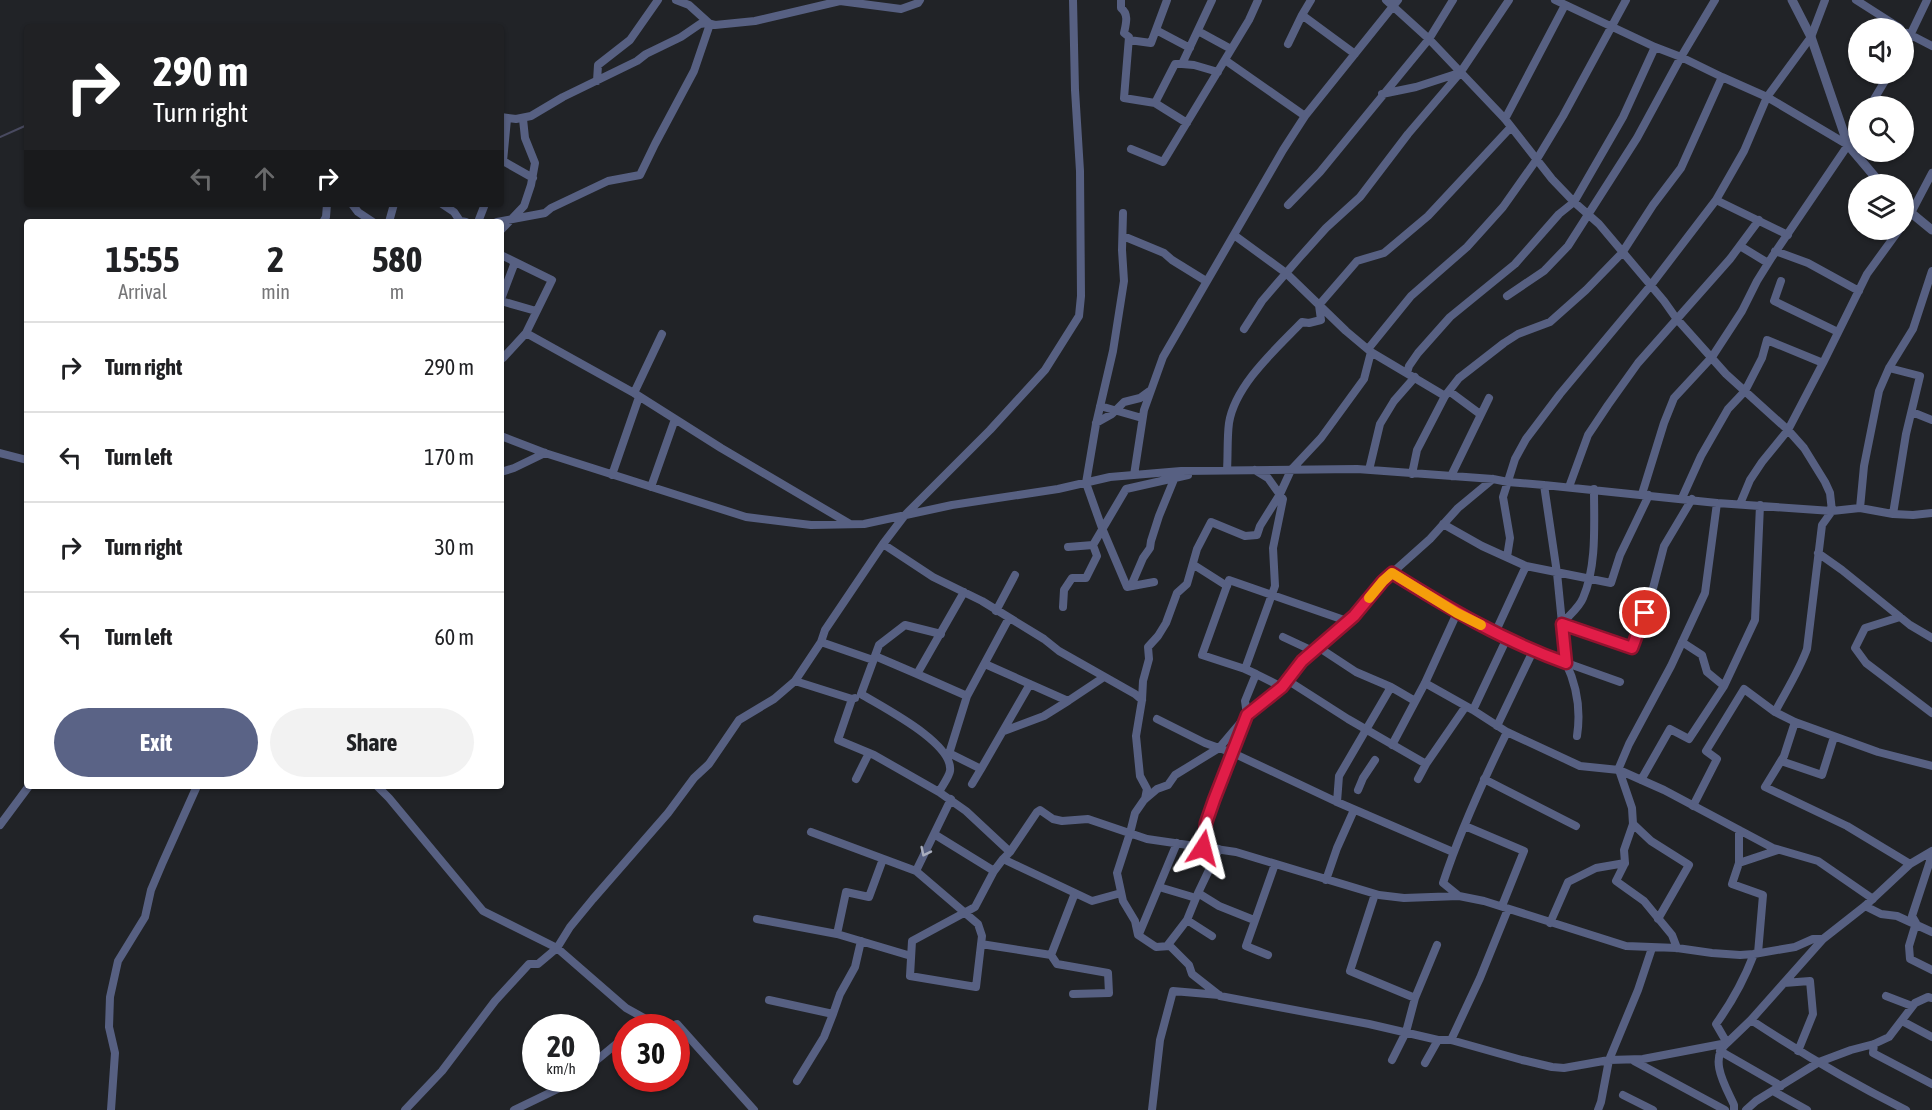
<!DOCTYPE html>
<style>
body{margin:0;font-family:"Asap Condensed",sans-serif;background:#f2f2f2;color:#202124;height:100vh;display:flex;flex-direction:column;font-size:22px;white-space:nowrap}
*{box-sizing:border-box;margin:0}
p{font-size:20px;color:#757577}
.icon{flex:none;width:33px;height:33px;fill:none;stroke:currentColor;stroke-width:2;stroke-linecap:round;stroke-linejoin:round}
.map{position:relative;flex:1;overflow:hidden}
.details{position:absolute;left:24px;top:219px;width:480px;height:570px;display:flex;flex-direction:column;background:#fff;border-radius:6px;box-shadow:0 2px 4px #0004}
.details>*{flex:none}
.banner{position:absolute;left:24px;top:24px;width:480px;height:183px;border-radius:6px;box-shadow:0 2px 4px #0004;background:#202124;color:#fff;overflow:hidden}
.controls{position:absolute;left:1848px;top:18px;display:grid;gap:12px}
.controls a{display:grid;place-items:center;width:66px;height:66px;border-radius:50%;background:#fff;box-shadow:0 2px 4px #0004;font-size:30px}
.speed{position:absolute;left:522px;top:1014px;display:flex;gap:12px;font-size:30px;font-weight:700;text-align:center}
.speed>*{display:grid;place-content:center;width:78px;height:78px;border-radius:50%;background:#fff;box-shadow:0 2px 4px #0004;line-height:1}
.speed small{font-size:15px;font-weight:400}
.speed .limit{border:9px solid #d22;background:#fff;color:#111}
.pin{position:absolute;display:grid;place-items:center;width:51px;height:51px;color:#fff;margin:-26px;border:3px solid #fff;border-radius:50%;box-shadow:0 2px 6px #0007}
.me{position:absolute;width:66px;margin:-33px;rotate:9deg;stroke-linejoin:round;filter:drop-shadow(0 0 4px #0008)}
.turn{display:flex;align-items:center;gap:21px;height:126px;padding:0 30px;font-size:27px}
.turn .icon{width:78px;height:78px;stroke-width:2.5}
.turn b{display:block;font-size:42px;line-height:51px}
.lanes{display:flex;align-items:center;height:57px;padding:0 30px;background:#0003;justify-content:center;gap:30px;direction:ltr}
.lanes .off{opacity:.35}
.eta{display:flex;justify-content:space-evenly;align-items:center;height:102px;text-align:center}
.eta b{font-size:36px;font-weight:700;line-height:42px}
.cta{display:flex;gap:12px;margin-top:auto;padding:12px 30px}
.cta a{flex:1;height:69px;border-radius:36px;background:#5a6386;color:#fff;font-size:24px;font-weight:700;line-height:69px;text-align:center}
.cta a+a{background:#f2f2f2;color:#202124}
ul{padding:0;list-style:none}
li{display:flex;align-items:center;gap:18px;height:90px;padding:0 30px;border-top:2px solid #e0e0e0}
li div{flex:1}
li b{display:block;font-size:22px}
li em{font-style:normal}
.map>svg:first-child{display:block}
</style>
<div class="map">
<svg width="1932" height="1110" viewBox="0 0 1932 1110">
<rect width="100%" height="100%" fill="#212327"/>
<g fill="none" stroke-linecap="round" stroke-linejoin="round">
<path stroke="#494a60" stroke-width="2" d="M0 137 27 125"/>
<path stroke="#576082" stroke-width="8" d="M1121 0V8C1129 14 1126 24 1124 33L1129 37 1124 98 1155 103 1175 64H1182L1212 0
M1311 0 1302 15 1355 54
M1386 0 1429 39 1505 119 1552 179 1574 202 1599 224 1664 301 1676 318 1726 374 1788 430 1804 448 1825 482 1830 493 1832 511 1822 525 1807 649C1799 671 1786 691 1775 712L1795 722 1878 752 1932 766
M1555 0 1655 47 1681 57 1722 77 1767 97 1848 145
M1856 0 1900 28
M1156 30 1190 48
M1198 31 1231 49
M1907 33 1932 46
M1129 40 1151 43 1167 0
M1288 44 1302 15
M1904 48 1927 0
M1225 60 1305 116
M1182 64 1194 65 1218 72
M597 81 598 65 630 40 658 0
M1382 94 1416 87 1459 73
M1155 103 1187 123
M1870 106 1889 74
M501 117 516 119 531 116 563 97 637 61 646 54 681 37 700 24 707 23 715 25 755 21 840 1 901 9 918 3 920 0
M507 119 503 161 533 178
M1505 119 1565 5
M1131 149 1163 162 1249 20 1258 0
M1716 200 1788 235
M352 204 358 212 373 222
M442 204 454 212 460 221 466 222
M1288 205 1320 172 1429 39 1453 0
M1123 213 1122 250 1124 281 1113 351 1096 424 1086 483 1102 528 1127 587 1154 582
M323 222 326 217 327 204
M389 222 394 204
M478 222 485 204
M497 222 545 213 551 208 608 181 640 175 655 144 694 71 710 24 689 5 676 0
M1904 223 1911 213 1932 173
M501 230 524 206 531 185 535 163 525 138 523 119
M1234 235 1286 273 1346 331 1371 352 1445 396
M1123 236 1164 253 1172 260 1206 281
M1740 246 1768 263
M1775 251 1808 263 1859 291
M501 255 552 280 526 333 503 358H501
M1781 281 1774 301 1838 332
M1507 296 1544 271 1568 246 1637 138 1681 57 1715 0
M501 299 515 262
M501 301 536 311
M1244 329 1262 301 1300 257 1326 228 1360 197 1408 134 1460 73 1509 0
M526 333 634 393 721 448 850 524
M1368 349 1411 296 1467 247 1503 207 1537 159 1563 116 1626 0
M1889 368 1920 376 1906 434 1893 514
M1407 373 1409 366 1418 353 1450 317 1515 264 1559 214 1574 202 1623 117 1655 47
M1449 391 1480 414
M634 393 662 334
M1100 406 1142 418
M1912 412 1932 420
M1096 423 1112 414 1124 402 1140 398 1151 390
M501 436 545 453 746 517 811 525 864 524 952 505 1058 489 1110 477 1181 471 1357 469 1493 479 1508 482 1544 485 1717 503 1832 511 1860 508 1893 514 1913 515 1932 513
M0 453 27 460
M1227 470C1228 455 1227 438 1229 423 1235 385 1276 349 1302 322L1309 323 1321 320 1319 305 1357 261 1384 253 1428 216 1511 127
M1255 470 1268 478 1283 499 1273 548 1275 586 1245 669 1256 674 1245 701 1247 715 1219 748 1175 775 1168 785 1157 789 1144 800 1135 813 1130 833 1117 873 1123 901 1135 921 1138 935 1156 947 1170 946 1189 965 1192 974 1220 996 1369 1024 1438 1040H1451L1522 1060 1552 1067 1564 1068 1609 1060 1643 1059 1727 1043 1751 1020 1823 939
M1369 470 1380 424 1394 401 1415 377
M501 472 514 468 545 453
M1412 474 1417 450 1445 396 1459 378 1504 343 1518 334 1550 322 1586 290 1622 253 1653 205 1681 168 1722 77
M612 475 639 397
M1134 475 1144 410 1163 357 1283 150 1305 116 1398 0
M1451 476 1489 398
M1544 485 1557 573 1566 663C1577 686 1581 710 1577 736
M651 487 675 419
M1569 487 1588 435 1608 405 1638 363 1730 259 1759 220
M1594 489C1594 524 1597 566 1583 598 1579 608 1568 616 1562 624L1632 648 1651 596 1664 546 1692 499
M1642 494 1664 423 1674 398 1712 357 1742 311 1757 281 1772 257 1848 145 1858 127
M1682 498 1701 456 1728 409 1745 391 1762 358 1767 340 1823 363
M1740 504 1750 480 1762 462 1788 430 1823 363 1867 274 1899 230
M1860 508 1864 466 1879 391 1889 368 1913 329 1932 271
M1443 524 1482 546 1526 566 1611 583 1620 555 1649 495
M883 544 933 577 982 601 1044 639 1059 651 1135 694 1142 700
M1068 547 1093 545
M1818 553 1842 570 1910 625 1932 638
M1507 557 1510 538 1503 497 1515 459 1526 439 1560 394 1651 285 1716 200 1744 151 1767 97 1811 37 1825 0
M1194 565 1227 586
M1392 573 1457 613 1533 651 1620 682
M1131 586 1143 558 1150 548 1151 541 1159 516 1175 477
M1063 607 1064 590 1072 578H1086L1097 556 1093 545 1126 489 1188 475
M996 611 1015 575
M1900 617 1865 628 1855 648 1866 663 1932 713
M1495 633 1526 566
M941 634 905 625 879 645 861 694C882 707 954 743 950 771 949 777 942 786 939 792L966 811 1010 852 1003 859 1092 901 1121 893
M1283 637 1313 651
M1318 647 1356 672 1391 687 1415 701
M875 656 917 674 964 592
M873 660 821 642 825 630 883 544 905 515 990 430 1045 370 1079 316 1081 296 1080 171 1075 90 1073 0
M985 664 1068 701 1044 716 1004 731
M1245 669 1202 655 1229 580 1347 621
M917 674 967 696 1009 618
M1256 674 1282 687
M1287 680 1348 719 1426 764
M795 681 852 699 855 698
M1425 683 1473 710 1507 732 1580 766 1619 770 1632 808 1633 824 1624 850 1625 863 1616 881 1644 901 1672 935 1677 948
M1724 686 1755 620 1760 505
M852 699 838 740 874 755 939 792
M1068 701 1104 677
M1473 710 1507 638
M1157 719 1205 743 1233 753 1337 802 1453 852
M1795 722 1784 756 1765 787 1847 826 1910 864
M1497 726 1533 651
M1392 745 1425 683 1457 613
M949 753 981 769 1030 684
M948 757 967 696
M1781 761 1822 775 1834 737
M1618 770 1629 744 1671 666 1705 593 1717 503
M1619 770 1664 790 1773 848 1818 861 1873 899
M856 779 869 753
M1418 779 1426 764 1466 706
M1484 779 1576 826
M1641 780 1670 729 1689 739 1724 686 1707 672 1702 655 1682 642
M972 784 981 769
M377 786 389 798 483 911 557 948 626 1008 662 1028
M1358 790 1363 778 1375 760
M1145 799 1147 789 1140 776 1136 736 1142 700 1143 681 1149 659 1148 647 1158 636 1166 623 1177 593 1187 584 1197 549 1211 522 1245 536 1257 535 1260 526 1280 494 1291 470 1321 438 1364 379 1371 352
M1337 802 1339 776 1391 687
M1693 806 1717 759 1706 751 1744 689 1775 712
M1633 824 1651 841 1689 865 1658 919
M0 825 29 786
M1465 826 1524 851 1502 906
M1739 830V863
M811 832 916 871 951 799
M934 834 994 871 1003 859
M1203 848 1206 823 1214 800 1247 715 1282 687 1302 661 1354 616 1383 581 1430 539 1458 508 1493 479
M1219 849 1198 893 1219 906 1254 920
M1010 852 1037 812 1040 810 1053 819 1062 821 1088 819 1147 839 1236 852 1379 895 1404 898 1459 896 1484 901 1626 946 1677 948 1712 953 1740 955 1754 954 1795 947 1813 939H1823L1865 906 1910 864 1932 851
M1932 855 1912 916 1916 923 1909 946 1910 959 1932 970
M883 859 869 897 846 892 837 934 911 956
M916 871 978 924 982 936 976 987 910 976 912 941 975 907 994 871
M1326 880 1337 848 1354 810
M1159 887 1196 898
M1198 893 1187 920 1212 936
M1375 894 1350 971 1415 998
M1459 896 1443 883C1460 831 1483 781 1507 732
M1865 906 1881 914 1897 916 1932 932
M757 919 837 934
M1550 923 1568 882 1596 868 1625 863
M1139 934 1177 843
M981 944 1051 955 1075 893
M1167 946 1187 920
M1758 953 1763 895 1732 884 1739 863 1778 850
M1051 955 1057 964 1108 973 1109 993 1073 994
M1268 955 1246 946 1275 864
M1784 983 1810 981 1813 1014 1798 1051
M1886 996 1912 1006
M769 1000 833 1014 840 994 855 967 861 941
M1751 1020C1801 1053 1852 1083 1906 1110
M1902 1021 1932 1037
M665 1028 677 1024 754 1110
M1451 1040 1480 978 1508 909
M1874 1044 1873 1053 1932 1084
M1720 1051 1781 1086
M1392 1060 1406 1032 1415 998 1437 945
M1634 1061 1725 1110
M1425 1063 1438 1040
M586 1069 621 1040 626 1039
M797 1081 824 1037 833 1014
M1773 1091 1807 1110
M1623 1095 1653 1110
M111 1110 115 1053 109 1027 110 997 118 961 145 917 151 890 162 864 197 786
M405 1110 442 1071 495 1001 529 964H538L557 948 570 927 593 899 668 813 694 778 709 764 739 720 774 699 795 681 821 642
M514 1110 568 1084 575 1078
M1152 1110 1160 1040 1173 991 1219 995
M1598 1110 1601 1102 1609 1060 1638 990 1652 948
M1734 1110V1105C1726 1087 1708 1059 1727 1043L1716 1024C1732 1002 1744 980 1754 954
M1746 1110 1756 1101 1819 1062 1851 1050 1874 1044 1889 1037 1915 1003 1928 997 1932 998"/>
<path stroke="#576082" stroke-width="9" d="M1792 0 1811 37 1848 145 1881 184
M1904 207 1932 230"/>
</g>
<defs><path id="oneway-chevron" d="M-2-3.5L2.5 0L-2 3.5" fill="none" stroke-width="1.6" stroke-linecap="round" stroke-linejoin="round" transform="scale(1.5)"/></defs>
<use stroke="#a9aebe" href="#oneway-chevron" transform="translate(925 852) rotate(116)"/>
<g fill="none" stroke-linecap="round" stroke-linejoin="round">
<defs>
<path id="route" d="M1203 848 1206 823 1214 800 1247 715 1282 687 1302 661 1354 616 1383 581 1392 573C1448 608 1504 641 1566 663L1562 624 1632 648 1645 613"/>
</defs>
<use href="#route" stroke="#92132f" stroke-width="15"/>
<use href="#route" stroke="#e11d48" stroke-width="10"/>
<path stroke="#f59e0b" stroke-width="10" d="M1369 598 1383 581 1392 573 1457 613 1481 625"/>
</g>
</svg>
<div class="controls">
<a><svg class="icon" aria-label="sound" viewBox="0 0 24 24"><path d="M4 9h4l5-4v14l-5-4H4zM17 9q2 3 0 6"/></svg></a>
<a><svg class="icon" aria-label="search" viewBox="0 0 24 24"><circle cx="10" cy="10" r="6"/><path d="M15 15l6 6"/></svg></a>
<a><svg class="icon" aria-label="layers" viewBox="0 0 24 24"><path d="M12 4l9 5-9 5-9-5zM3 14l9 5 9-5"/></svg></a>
</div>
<div class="speed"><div>20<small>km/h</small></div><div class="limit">30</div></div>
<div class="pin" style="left:1645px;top:613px;background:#d93025"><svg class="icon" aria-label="arrive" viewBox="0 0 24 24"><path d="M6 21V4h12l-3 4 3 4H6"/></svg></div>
<svg class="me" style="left:1203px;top:848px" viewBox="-20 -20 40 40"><path d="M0-17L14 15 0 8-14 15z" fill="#e11d48" stroke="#fff" stroke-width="4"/></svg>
<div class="banner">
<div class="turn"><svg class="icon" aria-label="right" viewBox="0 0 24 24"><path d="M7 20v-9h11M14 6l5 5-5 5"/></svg><div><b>290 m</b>Turn right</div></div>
<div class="lanes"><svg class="icon off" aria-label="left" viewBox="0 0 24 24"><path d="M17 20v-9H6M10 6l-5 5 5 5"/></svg><svg class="icon off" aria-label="ahead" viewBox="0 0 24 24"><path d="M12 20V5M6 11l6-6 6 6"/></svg><svg class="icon" aria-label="right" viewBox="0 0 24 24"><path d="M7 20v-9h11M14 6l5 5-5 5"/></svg></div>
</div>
<section class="details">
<div class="eta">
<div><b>15:55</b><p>Arrival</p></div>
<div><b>2</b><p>min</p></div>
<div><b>580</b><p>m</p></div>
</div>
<ul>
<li><svg class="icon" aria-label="right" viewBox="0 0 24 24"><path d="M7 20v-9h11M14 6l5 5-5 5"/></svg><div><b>Turn right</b></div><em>290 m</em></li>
<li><svg class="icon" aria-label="left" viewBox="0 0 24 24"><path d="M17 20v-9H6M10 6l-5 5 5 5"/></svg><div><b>Turn left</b></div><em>170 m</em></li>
<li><svg class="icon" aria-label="right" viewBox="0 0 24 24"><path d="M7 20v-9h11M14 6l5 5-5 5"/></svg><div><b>Turn right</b></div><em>30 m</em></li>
<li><svg class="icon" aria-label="left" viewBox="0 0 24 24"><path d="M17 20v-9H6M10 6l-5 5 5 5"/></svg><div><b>Turn left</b></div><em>60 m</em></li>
</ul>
<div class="cta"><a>Exit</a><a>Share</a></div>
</section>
</div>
